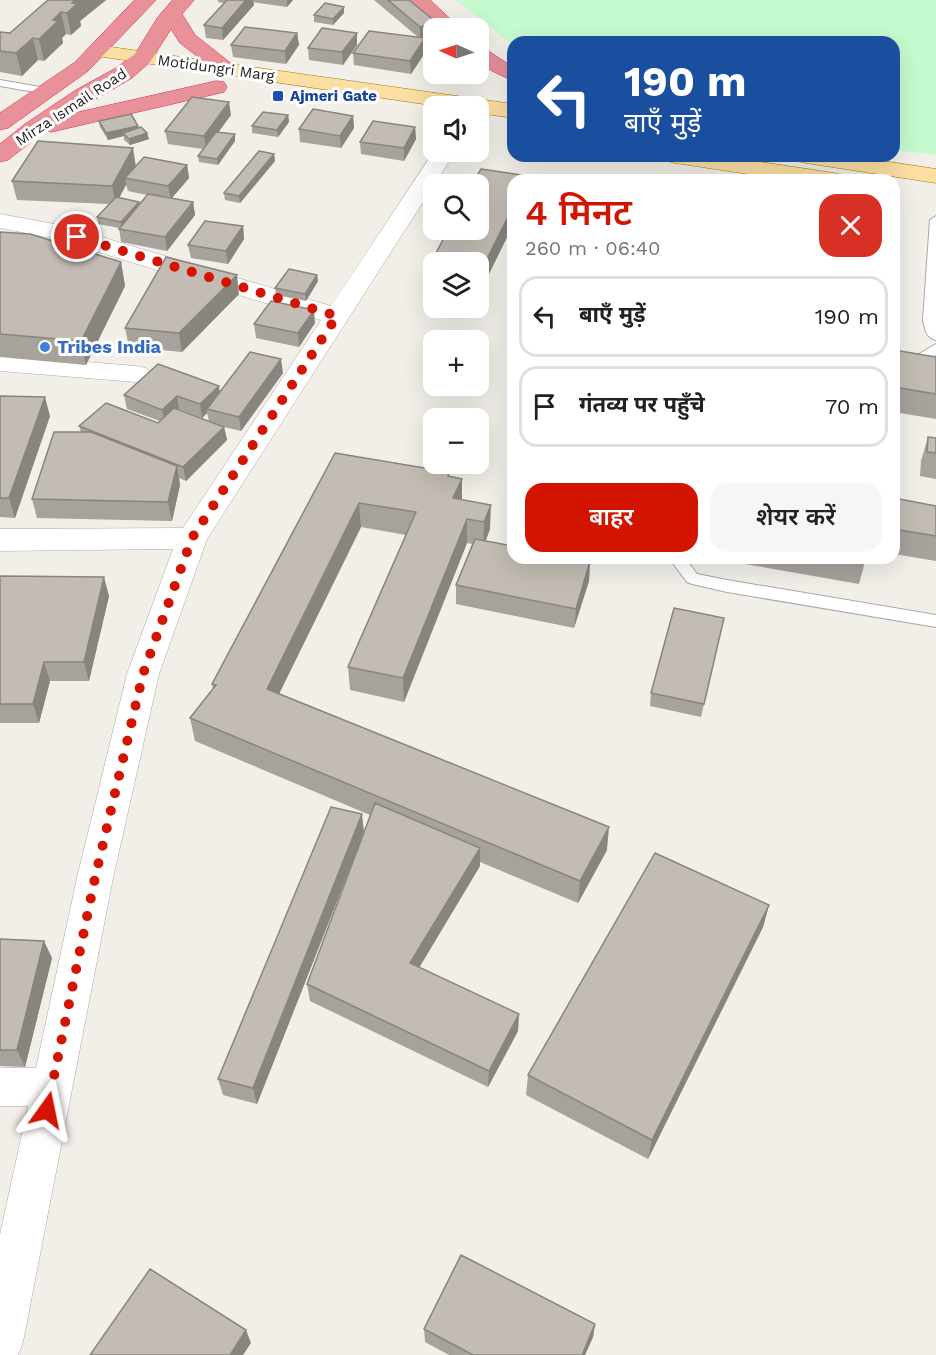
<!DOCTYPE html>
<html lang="hi">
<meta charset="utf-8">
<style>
body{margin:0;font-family:"Work Sans","Noto Sans Devanagari",sans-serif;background:#f6f6f6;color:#202124;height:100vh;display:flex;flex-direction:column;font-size:22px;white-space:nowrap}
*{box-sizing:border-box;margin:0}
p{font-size:20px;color:#757577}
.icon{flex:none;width:33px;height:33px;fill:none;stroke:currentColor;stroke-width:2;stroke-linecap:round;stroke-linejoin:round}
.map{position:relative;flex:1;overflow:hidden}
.panel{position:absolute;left:507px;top:174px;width:393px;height:390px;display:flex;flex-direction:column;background:#fff;border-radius:18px;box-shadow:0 6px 24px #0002}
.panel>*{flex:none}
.guide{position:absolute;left:507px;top:36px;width:393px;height:126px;border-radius:18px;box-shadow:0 6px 24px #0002;background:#1a4fa0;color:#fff;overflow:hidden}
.needle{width:39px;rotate:273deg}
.controls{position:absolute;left:423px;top:18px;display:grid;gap:12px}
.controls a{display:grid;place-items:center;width:66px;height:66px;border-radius:12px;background:#fff;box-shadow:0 6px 24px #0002;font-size:30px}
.pin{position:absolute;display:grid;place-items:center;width:51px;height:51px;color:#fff;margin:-26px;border:3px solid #fff;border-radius:50%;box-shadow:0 2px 6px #0007}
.me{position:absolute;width:66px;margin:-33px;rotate:12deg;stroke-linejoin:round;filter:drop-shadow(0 0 4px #0008)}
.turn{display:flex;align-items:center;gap:21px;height:126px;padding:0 18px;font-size:27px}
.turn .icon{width:78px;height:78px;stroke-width:2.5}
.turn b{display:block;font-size:42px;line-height:51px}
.round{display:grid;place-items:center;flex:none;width:63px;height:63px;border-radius:18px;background:#f6f6f6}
.head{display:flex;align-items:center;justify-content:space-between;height:102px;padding:0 18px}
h1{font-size:36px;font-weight:600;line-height:45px;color:#d21400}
.action{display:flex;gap:12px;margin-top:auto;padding:12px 18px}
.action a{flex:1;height:69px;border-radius:18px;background:#d21400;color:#fff;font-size:24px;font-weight:600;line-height:69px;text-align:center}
.action a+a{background:#f6f6f6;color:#202124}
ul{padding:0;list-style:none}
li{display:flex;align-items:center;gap:18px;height:81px;margin:0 12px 9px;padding:0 6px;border:3px solid #e0e0e0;border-radius:18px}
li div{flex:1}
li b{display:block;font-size:22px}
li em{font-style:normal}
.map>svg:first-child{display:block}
</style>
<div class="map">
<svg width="936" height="1355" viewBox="0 0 936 1355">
<rect width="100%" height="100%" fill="#f1efe8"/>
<path fill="#c6facf" d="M456 0H936V155L894 150V42H513V45Z"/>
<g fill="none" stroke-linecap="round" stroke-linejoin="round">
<defs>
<path id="lane" d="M0 80 46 88 51 91 46 94 0 86Z
M936 216V340C926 338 925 329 923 320L930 220Z
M936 344V355C923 364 909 368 894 369V361L912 358Z
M669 558H685L697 574 727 580 936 615V627L727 592 692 584 687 582Z"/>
<path id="street" d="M434 151 455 152 207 539 159 674 113 878 23 1342 18 1355H0V1235L28 1106H0V1068H36L77 878 127 674 173 549 0 551V529L183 528 321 320 52 238 0 228V214L65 226 331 306Z
M0 355 136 366 146 368 150 374 146 380 136 382 0 371Z"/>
<path id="primary" d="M97 45 513 104V118L478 113V106H437L90 55 87 51 90 47Z
M664 156H721L834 173 842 175 846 180H788L675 163 667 161Z
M795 156H851L936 169V183L806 163 798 161Z"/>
<path id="highway" d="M135 0H156L88 71 8 128 0 130V113L74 63Z
M173 0H194L182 14 195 35 233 65 237 69 233 73 226 75 219 73 180 43 171 29 150 62 132 78 70 114 216 81 224 82 227 87 224 92 51 132 46 130 8 160 0 162V144L25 124 76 90 116 68 135 54 158 17Z
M408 0H430L460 28H438Z
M478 47 485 49 513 67V81L478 64Z"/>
</defs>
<use href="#lane" stroke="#a8a8a8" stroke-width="2"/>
<use href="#street" stroke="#a8a8a8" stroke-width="1"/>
<use href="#primary" stroke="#9e7900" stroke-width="1"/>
<use href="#highway" stroke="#dc2855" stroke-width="1"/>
<use href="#lane" fill="#fff" fill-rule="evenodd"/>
<use href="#street" fill="#fff" fill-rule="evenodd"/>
<use href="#primary" fill="#fcdea2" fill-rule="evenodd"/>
<use href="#highway" fill="#e89198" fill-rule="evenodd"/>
</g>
<path fill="#a7a29b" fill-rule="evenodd" d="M48 0H106L80 21 81 26 71 35 66 34 62 38 63 43 44 61 38 60 22 76 0 72V32L10 33Z
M218 0H293L287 7 253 2 254 5 223 40 206 38 204 25 224 3 218 2Z
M374 0H409L436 22V28H434V35L424 38H425L426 51 411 74 354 65 353 53 418 37Z
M344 7V13L333 25 314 22V15Z
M297 33 299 45 286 64 233 57 231 45Z
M357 33V45L343 65 309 60 308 48Z
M231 115 218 132 235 134V141L218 165 199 162 198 156 203 149 168 144 165 131Z
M288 115 289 122 278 137 252 133V126Z
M353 116 354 128 341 148 300 142 299 129Z
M99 121 139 128 147 133 149 139 130 145 124 140V136L108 140 100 127Z
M415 127 416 139 404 161 361 154 360 142Z
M274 154 275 161 240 203 225 200 224 193Z
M187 165 189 178 172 198 193 202 195 215 167 251 121 242 119 228 98 224 97 217 109 204 17 200 12 181 136 166ZM126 185 128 191 147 195 140 204 139 202 119 198Z
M481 169 528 176V180H513V225L484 284 478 283V262H434V257L448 230H478V184H472Z
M243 226 244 239 228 264 191 258 188 245Z
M0 232 121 262 125 286 86 365 0 357Z
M317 275 318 281 306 301 276 295 275 288Z
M239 294 182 352 129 347 125 328Z
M315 323 299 347 256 338 254 324Z
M894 350 936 357V419L894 412Z
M283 373 241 431 224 427 227 440 186 481 179 478 180 485 172 521 37 518 32 499 81 432 79 426 158 423 160 421 127 409 124 395 219 392ZM179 409 202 418 207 413 209 421 179 410Z
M0 396 50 416 15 518 0 517Z
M928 437 936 438V479L920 476 921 461Z
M335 453 449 472V476L462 500 490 529 486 541 590 561 589 581 574 628 456 604V585L472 544 467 543 404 702 350 690 348 667 406 535 361 527 279 694 607 850 578 903 480 862V866L419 968 519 1014 518 1031 488 1087 310 1001 307 984 358 849 257 1104 223 1095 218 1079 364 832 370 815 195 741 190 718 213 689 212 684Z
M894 498 936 506V561L894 554Z
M711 558H866L859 584Z
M0 576 109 596 89 681H50L39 723H0Z
M724 618 701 717 650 706 651 693Z
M769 905 763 927 648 1159 526 1095 528 1075Z
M0 939 52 958 25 1067 0 1066Z
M595 1324 593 1337 585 1355H449L425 1342 424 1329Z"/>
<path fill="#88847e" d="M75 0H106L80 21 81 26 71 35 67 13 72 3Z
M246 0H253L254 5 223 40 222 28Z
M287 0H293L287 7Z
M344 7V13L333 25V19Z
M61 12 66 34 62 38 63 43 44 61 39 39 53 20Z
M436 22V28H434V35L420 39V27Z
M297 33 299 45 286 64 285 51Z
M357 33V45L343 65 342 52Z
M33 38 38 60 22 76 16 53Z
M425 38 426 51 411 74 410 61Z
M229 102 231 115 206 149 204 136Z
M288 115 289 122 278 137 277 130Z
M353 116 354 128 341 148 340 136Z
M138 126 140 133H123L124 136 108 140 106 133Z
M415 127 416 139 404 161V148Z
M147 133 149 139 130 145 129 139Z
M235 134V141L218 165 217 159Z
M133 148 136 167 125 178 126 185 116 204 112 186Z
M274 154 275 161 240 203 239 196Z
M187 165 189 178 171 199 168 186Z
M139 202 141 208 122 229 121 222Z
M193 202 195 215 167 251 165 237Z
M513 207V225L484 284V265Z
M243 226 244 239 228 264 226 251Z
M121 262 125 286 86 365 81 341Z
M237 275 239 294 182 352 179 333Z
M317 275 318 281 306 301 305 294Z
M314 310 315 323 299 347 298 333Z
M281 359 283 373 241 431 239 417Z
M219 386 221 400 207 409V413L202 418 200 404Z
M177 396 179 409 165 423 162 410Z
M45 397 50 416 15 518 9 498Z
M224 427 227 440 186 481 183 467Z
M177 466 180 485 172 521 168 502Z
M462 479V503L453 498Z
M359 503 361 527 270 712 267 689Z
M491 505 490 529 483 546 484 522Z
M467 519V543L404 702 403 678Z
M590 561 589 581 574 628 576 609Z
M104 577 109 596 89 681 84 662Z
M44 662 50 681 39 723 33 704Z
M362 814 364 832 257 1104 253 1088Z
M609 827 607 850 578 903 580 881Z
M480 848V866L411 981 410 963Z
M769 905 763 927 648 1159 652 1140Z
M44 941 52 958 25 1067 17 1050Z
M519 1014 518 1031 488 1087 489 1071Z
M595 1324 593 1337 585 1355H582Z
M246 1330 251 1343 243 1355H230Z"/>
<path fill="#c2bcb4" stroke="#88847e" stroke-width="1.5" d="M48 0H75L72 3 77 4 67 13 61 12 53 20 58 21 39 39 33 38 16 53 0 51V32L10 33Z
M227 0H246L222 28 204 25Z
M388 0H409L436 22 420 27Z
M325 3 344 7 333 19 314 15Z
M245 27 297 33 285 51 231 45Z
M322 28 357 33 342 52 308 48Z
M369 31 425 38 410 61 353 53Z
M192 97 229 102 204 136 165 131Z
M313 109 353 116 340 136 299 129Z
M263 112 288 115 277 130 252 126Z
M131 114 138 126 106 133 99 121Z
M373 121 415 127 404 148 360 142Z
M141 127 147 133 129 139 123 133Z
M216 132 235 134 217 159 198 156Z
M38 141 133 148 112 186 12 181Z
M259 151 274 154 239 196 224 193Z
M144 157 187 165 168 186 125 178Z
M481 169 528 176 526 180H513V207L484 265 478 264V262H469L434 257 448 230H478V184H472Z
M148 194 193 202 165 237 119 229Z
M116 197 139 202 121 222 97 217Z
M205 221 243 226 226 251 188 245Z
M0 232 30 234 121 262 81 341 0 334Z
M166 257 237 275 179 333 125 328Z
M289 269 317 275 305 294 275 288Z
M271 301 314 310 298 333 254 324Z
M894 350 936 357V394L894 387Z
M250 352 281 359 239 417 207 409Z
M158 364 219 386 200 404 177 396 162 410 124 395Z
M0 396 45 397 9 498H0Z
M106 403 158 423 174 408 224 427 183 467 79 426Z
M54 432H91L177 466 168 502 32 499Z
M928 437 936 438V453L927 452Z
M335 453 449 472 448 476 462 479 453 498 491 505 484 522 467 519 403 678 348 667 416 512 359 503 267 689 609 827 580 881 190 718 216 685 212 684Z
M894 498 936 506V536L894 529Z
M475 539 513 546V558H573L590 561 576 609 456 585Z
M853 558H866V560Z
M0 576 104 577 84 662H44L33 704H0Z
M674 608 724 618 704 704 651 693Z
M375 803 480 848 410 963 519 1014 489 1071 307 984Z
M331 807 362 814 253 1088 218 1079Z
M655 853 769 905 652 1140 528 1075Z
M0 939 44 941 17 1050H0Z
M461 1255 595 1324 582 1355H473L424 1329Z
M150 1269 246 1330 230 1355H90Z"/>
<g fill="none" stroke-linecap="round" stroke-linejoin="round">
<path stroke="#d21400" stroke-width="10" stroke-dasharray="0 18" d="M47 1110 95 878 143 674 192 538 337 316 77 237"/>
</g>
<rect fill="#1a4fb4" stroke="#fff" stroke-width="2" x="272" y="90" width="12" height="12" rx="3"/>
<circle fill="#3f7fe0" stroke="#fff" stroke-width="2" cx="45" cy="347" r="6"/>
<g text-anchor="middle" stroke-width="6" stroke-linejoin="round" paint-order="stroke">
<g font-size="15" fill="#212121" stroke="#fff">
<text transform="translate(216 68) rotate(8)" y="5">Motidungri Marg</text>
<text transform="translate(71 107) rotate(-33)" y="5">Mirza Ismail Road</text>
</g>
<g font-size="15" font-weight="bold" fill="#164399" stroke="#fff" text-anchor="start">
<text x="290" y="101">Ajmeri Gate</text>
</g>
<g font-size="18" font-weight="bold" fill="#366cbe" stroke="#fff" text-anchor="start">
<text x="57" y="353">Tribes India</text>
</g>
</g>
</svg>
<div class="controls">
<a><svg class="needle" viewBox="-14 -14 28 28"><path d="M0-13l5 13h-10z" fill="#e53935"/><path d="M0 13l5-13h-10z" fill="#757577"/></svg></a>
<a><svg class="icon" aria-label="sound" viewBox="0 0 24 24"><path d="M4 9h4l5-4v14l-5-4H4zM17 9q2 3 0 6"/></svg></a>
<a><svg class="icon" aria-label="search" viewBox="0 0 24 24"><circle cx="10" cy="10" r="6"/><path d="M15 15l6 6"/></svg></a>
<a><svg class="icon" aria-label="layers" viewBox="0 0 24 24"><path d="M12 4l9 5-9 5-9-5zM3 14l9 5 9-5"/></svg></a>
<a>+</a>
<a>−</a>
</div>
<div class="pin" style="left:77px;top:237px;background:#d93025"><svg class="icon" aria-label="arrive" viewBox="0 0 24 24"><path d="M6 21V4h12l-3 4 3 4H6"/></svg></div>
<svg class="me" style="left:47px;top:1110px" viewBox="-20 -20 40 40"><path d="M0-17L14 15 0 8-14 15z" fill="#d21400" stroke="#fff" stroke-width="4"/></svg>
<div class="guide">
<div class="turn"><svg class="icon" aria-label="left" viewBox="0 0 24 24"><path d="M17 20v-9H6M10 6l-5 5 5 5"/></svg><div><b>190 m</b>बाएँ मुड़ें</div></div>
</div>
<section class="panel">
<div class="head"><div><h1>4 मिनट</h1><p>260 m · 06:40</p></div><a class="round" style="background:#d93025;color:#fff"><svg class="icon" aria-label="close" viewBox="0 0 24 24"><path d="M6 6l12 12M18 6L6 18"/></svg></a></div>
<ul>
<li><svg class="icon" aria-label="left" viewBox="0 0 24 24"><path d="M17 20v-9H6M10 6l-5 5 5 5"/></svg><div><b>बाएँ मुड़ें</b></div><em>190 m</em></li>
<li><svg class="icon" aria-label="arrive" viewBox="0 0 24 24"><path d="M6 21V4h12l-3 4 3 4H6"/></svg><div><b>गंतव्य पर पहुँचे</b></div><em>70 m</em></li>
</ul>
<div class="action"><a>बाहर</a><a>शेयर करें</a></div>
</section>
</div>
